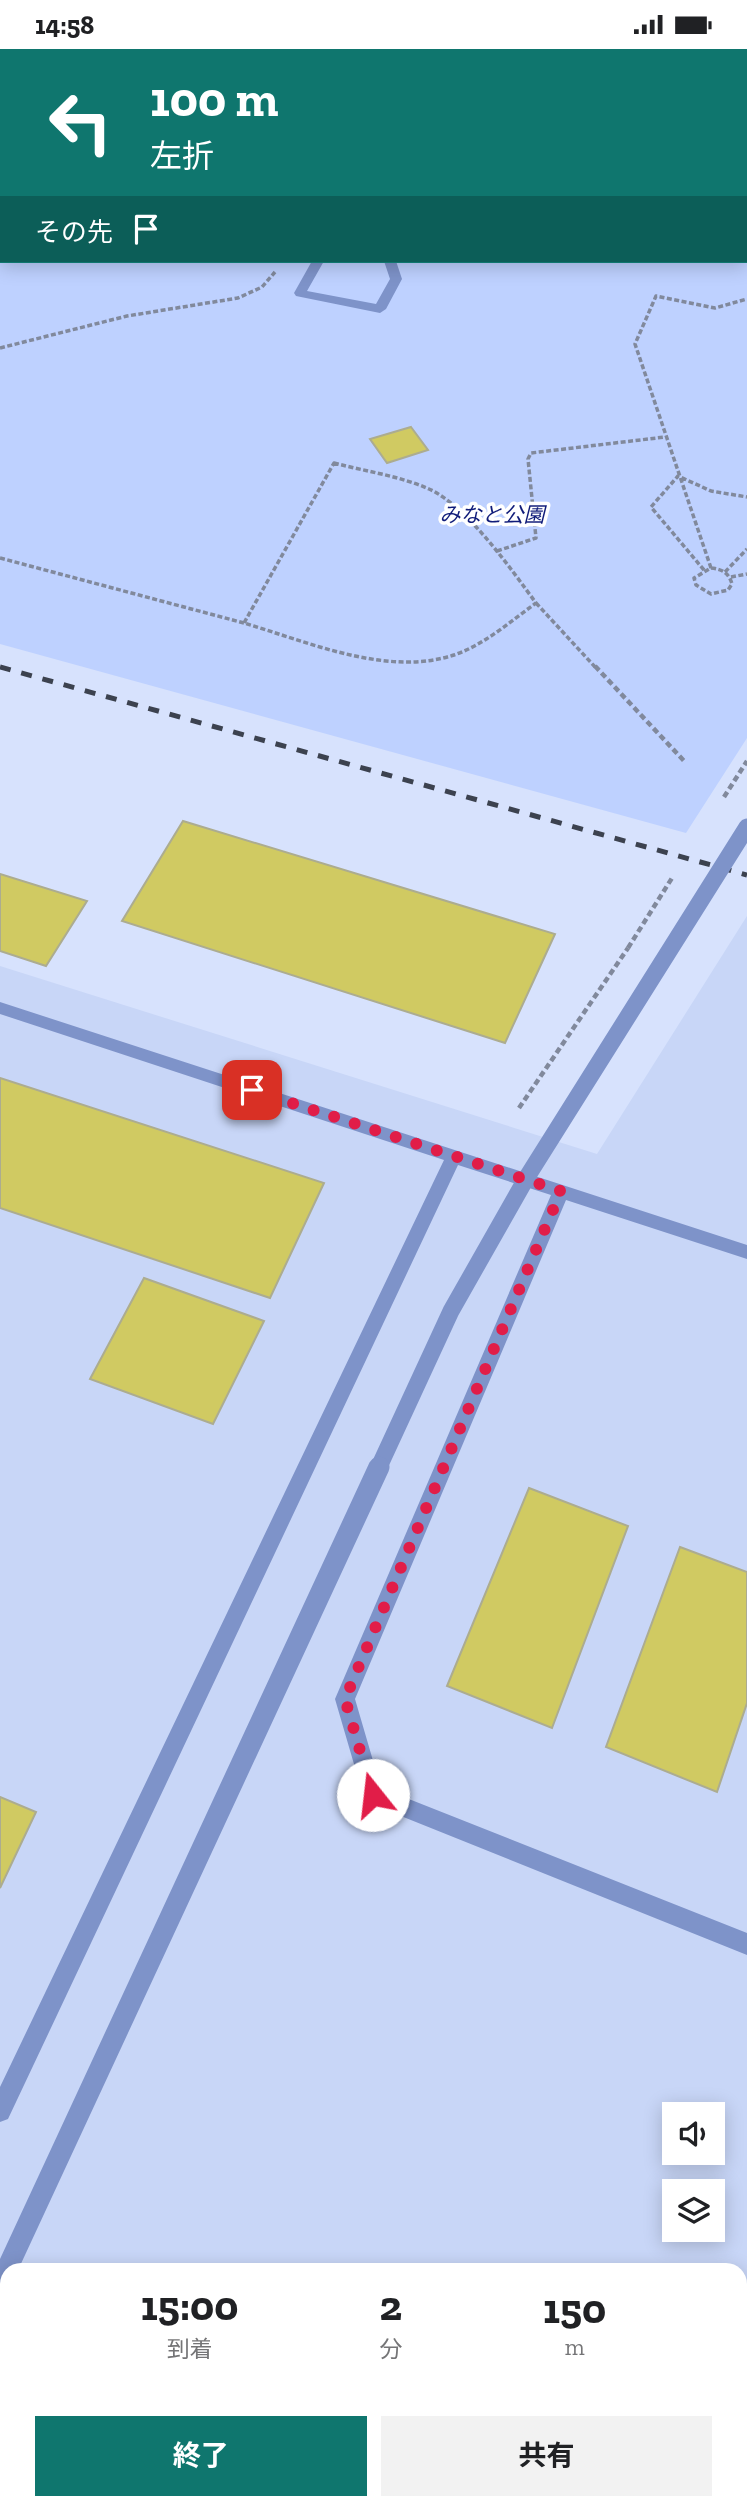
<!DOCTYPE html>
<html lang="ja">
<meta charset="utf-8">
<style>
body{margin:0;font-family:"Zilla Slab","Noto Sans JP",serif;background:#f2f2f2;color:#202124;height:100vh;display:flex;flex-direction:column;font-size:26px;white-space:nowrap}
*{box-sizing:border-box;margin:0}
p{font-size:23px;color:#757577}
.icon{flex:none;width:38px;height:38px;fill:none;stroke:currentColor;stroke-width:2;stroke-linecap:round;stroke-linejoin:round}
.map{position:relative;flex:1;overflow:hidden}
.details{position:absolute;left:0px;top:2214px;width:747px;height:247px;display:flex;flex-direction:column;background:#fff;border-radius:21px 21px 0 0;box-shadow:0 4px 18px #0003}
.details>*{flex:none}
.hud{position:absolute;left:0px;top:0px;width:747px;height:214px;box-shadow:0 4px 18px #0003;background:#0f766e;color:#fff;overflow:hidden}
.fabs{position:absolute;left:662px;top:2053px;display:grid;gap:14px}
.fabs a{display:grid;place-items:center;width:63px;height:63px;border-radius:0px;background:#fff;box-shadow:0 4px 18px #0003;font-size:35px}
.pin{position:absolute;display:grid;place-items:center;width:60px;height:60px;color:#fff;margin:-30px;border-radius:14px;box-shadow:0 4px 10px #0006}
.me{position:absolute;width:77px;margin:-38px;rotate:344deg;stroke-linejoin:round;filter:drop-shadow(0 0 5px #0008)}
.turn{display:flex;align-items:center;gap:24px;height:147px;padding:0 35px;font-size:32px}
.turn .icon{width:91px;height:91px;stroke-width:2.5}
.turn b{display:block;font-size:49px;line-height:60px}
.then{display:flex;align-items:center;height:66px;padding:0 35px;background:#0003;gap:14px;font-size:26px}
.eta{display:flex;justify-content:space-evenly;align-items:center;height:119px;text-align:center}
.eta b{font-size:42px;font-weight:700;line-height:49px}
.cta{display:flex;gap:14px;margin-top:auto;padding:14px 35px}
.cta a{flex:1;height:80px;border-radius:0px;background:#0f766e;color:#fff;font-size:28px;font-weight:700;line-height:80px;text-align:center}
.cta a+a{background:#f2f2f2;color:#202124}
.status{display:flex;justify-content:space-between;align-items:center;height:49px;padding:0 35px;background:#fff;direction:ltr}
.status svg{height:19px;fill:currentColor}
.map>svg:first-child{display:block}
</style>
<div class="status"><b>14:58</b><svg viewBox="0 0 49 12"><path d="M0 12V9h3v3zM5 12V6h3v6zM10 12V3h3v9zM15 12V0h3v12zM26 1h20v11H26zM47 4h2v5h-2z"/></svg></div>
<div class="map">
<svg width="747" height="2459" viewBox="0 0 747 2459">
<rect width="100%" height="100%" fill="#d7e2fd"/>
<path fill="#c8d6f7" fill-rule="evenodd" d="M747 867V2459H0V917L597 1105ZM674 2065H712V2104H674ZM674 2142H712V2180H674ZM7 2221H740V2454H7Z"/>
<path fill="#bed1ff" d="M602 0H747V689L686 784 0 595V181L2 212H746V2H599Z"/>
<path fill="#d0ca62" stroke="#acac90" stroke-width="2" d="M411 378 428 401 387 414 370 390Z
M183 772 555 885 505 994 122 872Z
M0 825 87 852 46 917 0 902Z
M0 1029 324 1134 270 1249 0 1159Z
M144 1229 264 1272 213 1375 90 1330Z
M529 1439 628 1477 552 1679 447 1637Z
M680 1498 747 1523V1654L717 1743 606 1698Z
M0 1748 36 1763 0 1839Z
M121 2454H161L172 2459H119Z"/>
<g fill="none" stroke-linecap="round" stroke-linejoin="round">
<path stroke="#81899c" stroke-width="3.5" stroke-dasharray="5 2.5" stroke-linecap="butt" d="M0 299 127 267 238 249 262 238 275 223
M334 414C364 422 400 427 429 440 467 457 511 520 536 554 511 572 484 596 454 606 387 628 308 593 244 574Z
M497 502 536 489 528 410 531 404 665 388
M0 509 244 574
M711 519 635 295 656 247 715 259 747 250
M711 519C722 520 729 524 732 535L728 541 711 545 696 536 694 529Z
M704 521 651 458 678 427 711 442 747 448
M725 523 747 500
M731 528 747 525
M536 554 596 619"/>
<path stroke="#81899c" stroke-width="4.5" stroke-dasharray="6 3.5" stroke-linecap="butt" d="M595 617 686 714
M724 748 747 712
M519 1059 628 899"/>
<path fill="#7e93c9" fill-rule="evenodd" d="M136 0H153L135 2Z
M204 0H215L216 2H205Z
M486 0H500L485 2Z
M0 29H2V35H0Z
M0 138H2L0 146Z
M312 212H324L307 242 376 255 390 230 384 212H396L402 230 386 260 380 264 296 247 294 244Z
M0 953 747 1196V1210L566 1151 355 1650 381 1739 747 1884V1906L366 1753 363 1746 335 1650 551 1146 458 1116 8 2070 0 2073V2038L444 1111 0 965Z"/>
<path stroke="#3c424f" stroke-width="5" stroke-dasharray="11 11" stroke-linecap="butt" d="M0 618 747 826"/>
<path stroke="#81899c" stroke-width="4.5" stroke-dasharray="6 3.5" stroke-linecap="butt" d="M628 899 672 829"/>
<path stroke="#7e93c9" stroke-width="17" d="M378 1420 451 1262 527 1128 747 778"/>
<path stroke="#7e93c9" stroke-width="21" d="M0 2235 379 1418"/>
</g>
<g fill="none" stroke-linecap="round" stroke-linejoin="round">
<path stroke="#e11d48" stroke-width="12" stroke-dasharray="0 21.6" d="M252 1041 561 1142 345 1650 373 1746"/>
</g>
<g text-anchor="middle" stroke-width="7" stroke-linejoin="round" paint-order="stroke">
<g font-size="21" font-style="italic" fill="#0f1b79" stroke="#fff">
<text x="492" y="473">みなと公園</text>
</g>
</g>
</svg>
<div class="fabs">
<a><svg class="icon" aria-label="sound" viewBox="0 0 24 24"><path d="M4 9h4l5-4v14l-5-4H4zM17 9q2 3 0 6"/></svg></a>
<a><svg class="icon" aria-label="layers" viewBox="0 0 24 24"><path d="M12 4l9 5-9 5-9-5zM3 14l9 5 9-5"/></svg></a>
</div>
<div class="pin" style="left:252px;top:1041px;background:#d93025"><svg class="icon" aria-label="arrive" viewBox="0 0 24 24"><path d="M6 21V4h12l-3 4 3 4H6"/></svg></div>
<svg class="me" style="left:373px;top:1746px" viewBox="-20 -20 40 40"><circle r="19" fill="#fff"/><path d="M0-13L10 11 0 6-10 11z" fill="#e11d48"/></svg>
<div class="hud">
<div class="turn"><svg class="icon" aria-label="left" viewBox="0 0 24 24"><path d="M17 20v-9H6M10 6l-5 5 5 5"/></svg><div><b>100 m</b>左折</div></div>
<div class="then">その先<svg class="icon" aria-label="arrive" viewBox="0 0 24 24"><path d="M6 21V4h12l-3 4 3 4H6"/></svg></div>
</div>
<section class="details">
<div class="eta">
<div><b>15:00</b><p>到着</p></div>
<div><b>2</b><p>分</p></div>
<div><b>150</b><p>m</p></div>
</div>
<div class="cta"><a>終了</a><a>共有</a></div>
</section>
</div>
